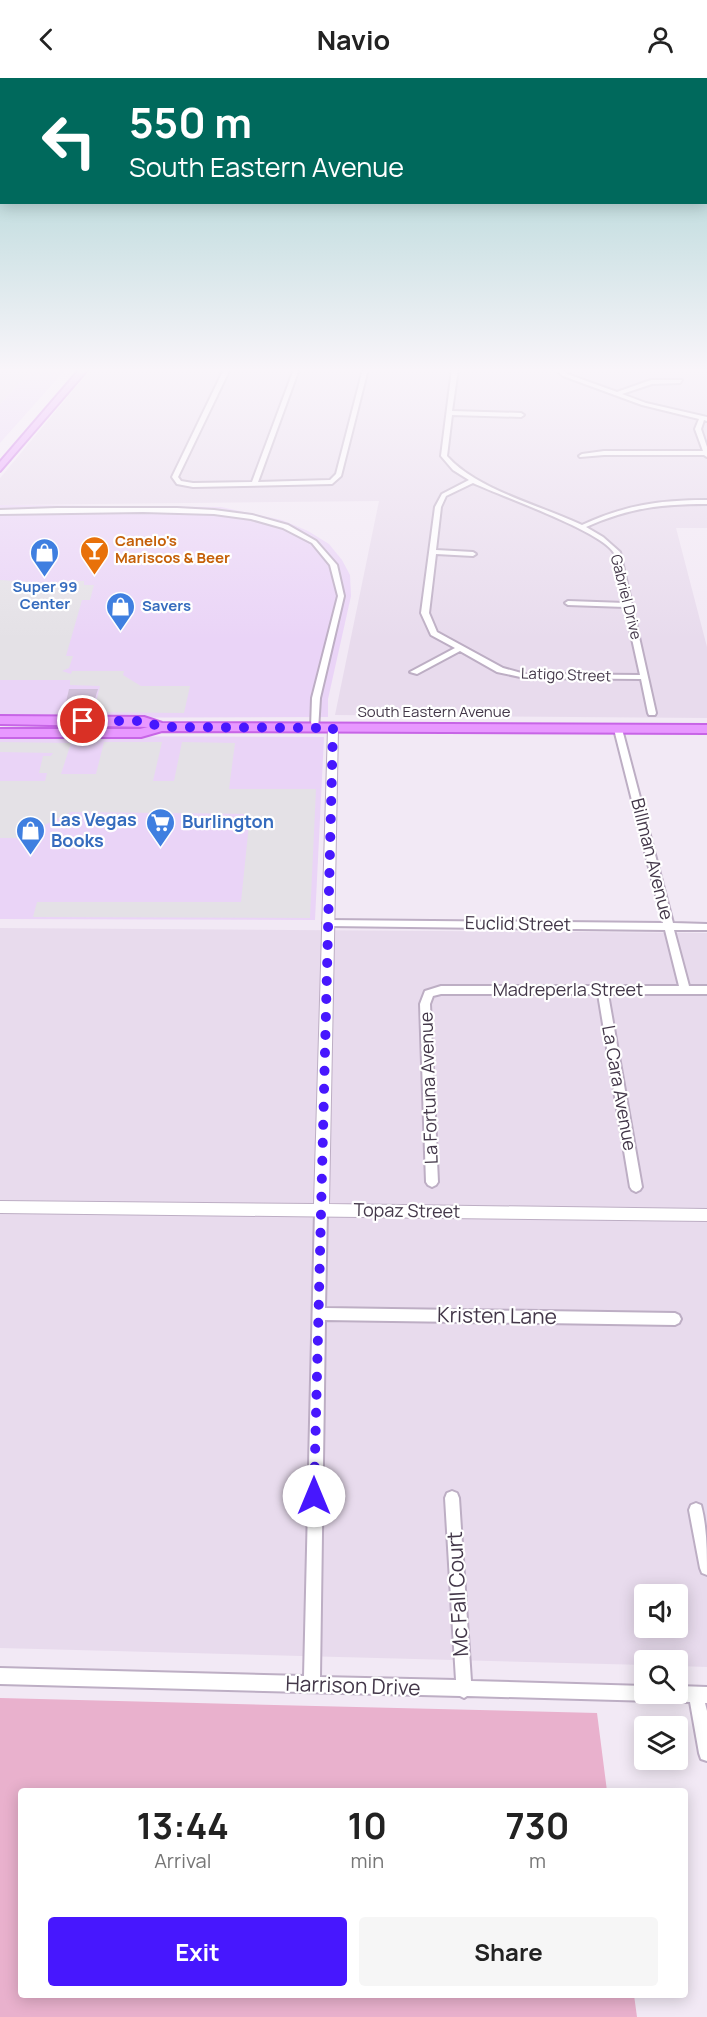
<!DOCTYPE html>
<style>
body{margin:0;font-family:Manrope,sans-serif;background:#f6f6f6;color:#222;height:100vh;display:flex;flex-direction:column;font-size:22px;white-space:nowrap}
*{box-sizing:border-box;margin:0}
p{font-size:20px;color:#767676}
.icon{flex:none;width:33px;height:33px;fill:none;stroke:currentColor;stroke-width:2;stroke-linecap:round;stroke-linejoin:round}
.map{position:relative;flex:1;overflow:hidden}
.panel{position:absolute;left:18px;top:1710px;width:670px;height:210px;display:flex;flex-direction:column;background:#fff;border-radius:6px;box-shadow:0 3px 15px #0003}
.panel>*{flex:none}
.banner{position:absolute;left:0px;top:0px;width:708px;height:126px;box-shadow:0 3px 15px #0003;background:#00695c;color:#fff;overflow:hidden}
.buttons{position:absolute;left:634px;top:1506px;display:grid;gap:12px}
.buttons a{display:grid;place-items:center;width:54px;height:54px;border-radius:6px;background:#fff;box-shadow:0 3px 15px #0003;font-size:30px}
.pin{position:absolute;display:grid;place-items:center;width:51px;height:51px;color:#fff;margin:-26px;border:3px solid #fff;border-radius:50%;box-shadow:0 2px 6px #0007}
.me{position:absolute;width:66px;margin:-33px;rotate:0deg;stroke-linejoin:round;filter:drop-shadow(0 0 4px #0008)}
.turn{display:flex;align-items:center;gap:21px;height:126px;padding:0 30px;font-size:27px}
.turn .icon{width:78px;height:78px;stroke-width:2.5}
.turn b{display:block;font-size:42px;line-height:51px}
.eta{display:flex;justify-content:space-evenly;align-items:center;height:102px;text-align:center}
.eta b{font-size:36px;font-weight:700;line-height:42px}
.cta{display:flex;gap:12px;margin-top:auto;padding:12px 30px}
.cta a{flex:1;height:69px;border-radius:6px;background:#4717fe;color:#fff;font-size:24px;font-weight:700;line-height:69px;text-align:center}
.cta a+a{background:#f6f6f6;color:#222}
header{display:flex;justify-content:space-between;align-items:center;height:78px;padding:0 30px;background:#fff;font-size:27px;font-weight:700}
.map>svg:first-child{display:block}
</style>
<header><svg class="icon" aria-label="back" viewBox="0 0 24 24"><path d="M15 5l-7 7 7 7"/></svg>Navio<svg class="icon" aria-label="person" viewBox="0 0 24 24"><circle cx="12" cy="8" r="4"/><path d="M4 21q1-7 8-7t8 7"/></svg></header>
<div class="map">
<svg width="707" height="1939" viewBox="0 0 707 1939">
<rect width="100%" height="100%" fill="#f2e9f5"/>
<path fill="#e8dbed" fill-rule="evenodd" d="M0 291H33L0 326Z
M91 291H707V450H676L707 569V640L335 637 379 423 0 427V400Z
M0 850 707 855V1589L678 1588V1582H645V1587L0 1570ZM645 1516H678V1550H645Z"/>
<path fill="#ead4f7" d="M33 291H66L0 365V326Z
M0 427 221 429 282 442 308 453 329 466 342 482 350 497 351 518 328 621V639L0 640Z
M0 658 324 659 315 842 0 841Z"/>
<path fill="#e9b1cd" d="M0 1620 597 1635 607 1713H21V1917H634L637 1939H0Z"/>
<path fill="#e4e1e6" d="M0 502 63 506 64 503H84V507H94L90 522H82L66 578H73L69 590 62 593 71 596 72 593H124L123 597 141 608H190L184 635 72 634 73 625 96 624 100 608 70 607V602H0Z
M0 664 71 665 61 696H96L104 664H162L153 703H174L182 664 235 665 229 711H316L310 840 33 839 37 824H241L250 736 71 734 18 760H0V703H45L47 695H39L43 678H51L53 675 0 674Z"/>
<path fill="#d1c1da" d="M69 611H98L94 624H66Z"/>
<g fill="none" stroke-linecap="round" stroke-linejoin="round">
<defs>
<path id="minor" d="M224 291H230L178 399 181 403 193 405 252 404 294 291H299L258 404 330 402 336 396 363 291H368L341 398 332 406 193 409 177 406 172 399Z
M452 291H458L452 333 521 335 524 337 521 339 452 337 447 378C477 412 540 427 582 447 625 427 660 422 707 422V426C660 426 629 430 586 449L603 459 620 474 656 635 655 637H649L648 635 641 601 525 600 497 594 460 573 417 596 410 594 455 570 431 557 421 535 435 429 442 416 469 402 453 392 441 378ZM473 405C501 418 601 453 614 475 618 481 623 515 625 525L568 523 565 525 568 527 625 529 640 597 525 596 503 590 437 554 429 535 436 476 473 478 476 476 473 474 436 472 441 429 446 418Z
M554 291H560L567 296 617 314 651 302H682L680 305 652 306 622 316 646 325 707 339V343L704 342 701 351 707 369V379L704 377H604L580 379 579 378 582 376 604 373H703L695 351 699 341 642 327 563 298Z
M57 430H177L214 432 252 437 288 447 316 463 337 487 344 518 320 620 318 652H312L311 650 312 620 338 518 330 487 312 465 283 450 251 441 214 436 143 434 0 436V432Z
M615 649H618L622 651 673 845 707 846V852H674L689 908H707V916H608L642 1109 640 1112 636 1114 632 1112 630 1109 598 916H441L433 918 430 926 438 1104 436 1107 432 1109 428 1107 426 1104 420 926 425 913 441 908H679L665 852 328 848 323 845 328 842 663 845 614 651Z
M321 1128 325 1129 327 1133 325 1230 675 1235 679 1237 681 1241 679 1245 675 1247 325 1242 320 1599 456 1602 445 1420 447 1415 452 1413 457 1415 459 1420 471 1603 645 1608V1616H678V1608L707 1609V1625H705L707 1633V1683L701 1681 699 1675 690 1624 467 1618 464 1620 460 1618 0 1606V1590L304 1598 315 1133 317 1129Z
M696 1425 701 1427C707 1449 707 1474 707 1497L702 1495 700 1490 689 1432 691 1427Z"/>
<path id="tertiary" d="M333 647 338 650 329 1126 707 1131V1143L0 1135V1123L314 1126 328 650Z"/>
<path id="primary" d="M80 291H88L0 393V384Z
M0 638 144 639 162 645 707 647V655L162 653 141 659H0V651H140L148 649 0 646Z"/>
</defs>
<use href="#minor" stroke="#bdaec4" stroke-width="4"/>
<use href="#tertiary" stroke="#bdaec4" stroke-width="2"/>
<use href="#primary" stroke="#c765e6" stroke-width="4"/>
<use href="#minor" fill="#fff" fill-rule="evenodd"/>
<use href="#tertiary" fill="#fff" fill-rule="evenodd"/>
<use href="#primary" fill="#e898ff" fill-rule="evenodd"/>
</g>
<linearGradient id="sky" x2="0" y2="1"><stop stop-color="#9dcdcd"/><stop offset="0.52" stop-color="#f9f5fa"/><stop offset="1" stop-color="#f9f5fa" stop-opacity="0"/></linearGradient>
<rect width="707" height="562" fill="url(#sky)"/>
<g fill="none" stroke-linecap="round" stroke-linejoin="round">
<path stroke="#4717fe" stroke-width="10" stroke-dasharray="0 18" d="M83 643H144L161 649 333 650 314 1418"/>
</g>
<defs>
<symbol id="bar-pin" viewBox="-11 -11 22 30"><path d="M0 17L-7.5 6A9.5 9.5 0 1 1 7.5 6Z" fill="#e8710a" stroke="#fff"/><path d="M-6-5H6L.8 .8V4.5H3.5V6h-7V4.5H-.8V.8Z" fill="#fff"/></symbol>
<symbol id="shop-pin" viewBox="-11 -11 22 30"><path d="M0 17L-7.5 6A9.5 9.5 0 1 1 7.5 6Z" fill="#3f7fe0" stroke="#fff"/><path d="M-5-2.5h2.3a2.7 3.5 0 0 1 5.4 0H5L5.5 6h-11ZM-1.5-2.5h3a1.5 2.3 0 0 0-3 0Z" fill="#fff"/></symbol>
<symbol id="supermarket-pin" viewBox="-11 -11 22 30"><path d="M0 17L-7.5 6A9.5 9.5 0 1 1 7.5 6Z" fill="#3f7fe0" stroke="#fff"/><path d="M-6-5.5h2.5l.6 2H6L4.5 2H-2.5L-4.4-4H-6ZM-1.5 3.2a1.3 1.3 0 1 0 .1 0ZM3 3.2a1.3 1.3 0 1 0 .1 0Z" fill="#fff"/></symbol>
</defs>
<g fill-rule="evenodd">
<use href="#bar-pin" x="78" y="456" width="33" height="45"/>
<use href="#shop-pin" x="28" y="458" width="33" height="45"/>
<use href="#shop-pin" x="104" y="512" width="33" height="45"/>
<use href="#supermarket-pin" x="144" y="728" width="33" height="45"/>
<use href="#shop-pin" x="14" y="736" width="33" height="45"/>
</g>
<g text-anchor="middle" stroke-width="4.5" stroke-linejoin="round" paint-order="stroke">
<g font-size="15" font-weight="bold" fill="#c56008" stroke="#fff" text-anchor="start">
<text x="115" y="468">Canelo's<tspan x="115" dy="17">Mariscos &amp; Beer</tspan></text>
</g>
<g font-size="15" font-weight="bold" fill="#366cbe" stroke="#fff">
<text x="45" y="514">Super 99<tspan x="45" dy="17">Center</tspan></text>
<text x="142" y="533" text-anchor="start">Savers</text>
</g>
<g font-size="15" fill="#433749" stroke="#fff">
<text transform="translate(626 519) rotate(76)" y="5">Gabriel Drive</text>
<text transform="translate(566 597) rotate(2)" y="5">Latigo Street</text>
<text x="434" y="639">South Eastern Avenue</text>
</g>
<g font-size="18" font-weight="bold" fill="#366cbe" stroke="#fff" text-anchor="start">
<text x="51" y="748">Las Vegas<tspan x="51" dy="21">Books</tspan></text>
<text x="182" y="750">Burlington</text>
</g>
<g font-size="18" fill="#433749" stroke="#fff">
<text transform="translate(652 781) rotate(76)" y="6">Billman Avenue</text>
<text transform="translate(518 846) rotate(1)" y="6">Euclid Street</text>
<text x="568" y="918">Madreperla Street</text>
<text transform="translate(429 1010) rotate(-92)" y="6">La Fortuna Avenue</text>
<text transform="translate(619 1010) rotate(80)" y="6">La Cara Avenue</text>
<text transform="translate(407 1133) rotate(1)" y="6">Topaz Street</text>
</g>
<g font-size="21" fill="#433749" stroke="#fff">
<text transform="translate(497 1238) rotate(1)" y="7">Kristen Lane</text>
<text transform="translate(458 1516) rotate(-93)" y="7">Mc Fall Court</text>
<text transform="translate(353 1608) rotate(2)" y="7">Harrison Drive</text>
</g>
</g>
</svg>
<div class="buttons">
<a><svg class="icon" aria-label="sound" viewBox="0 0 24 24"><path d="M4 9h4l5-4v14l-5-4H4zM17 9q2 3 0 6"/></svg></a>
<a><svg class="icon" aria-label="search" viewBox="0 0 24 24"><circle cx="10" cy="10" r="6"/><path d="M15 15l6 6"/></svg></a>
<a><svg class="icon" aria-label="layers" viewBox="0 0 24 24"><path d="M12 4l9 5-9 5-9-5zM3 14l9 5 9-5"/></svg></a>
</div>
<div class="pin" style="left:83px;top:643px;background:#d93025"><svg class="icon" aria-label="arrive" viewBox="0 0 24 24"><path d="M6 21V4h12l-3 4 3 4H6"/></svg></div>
<svg class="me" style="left:314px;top:1418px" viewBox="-20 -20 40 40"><circle r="19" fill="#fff"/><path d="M0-13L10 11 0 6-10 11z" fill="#4717fe"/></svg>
<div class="banner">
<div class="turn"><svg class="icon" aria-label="left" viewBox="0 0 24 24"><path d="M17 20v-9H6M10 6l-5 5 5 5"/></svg><div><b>550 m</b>South Eastern Avenue</div></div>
</div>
<section class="panel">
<div class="eta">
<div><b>13:44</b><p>Arrival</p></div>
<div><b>10</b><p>min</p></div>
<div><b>730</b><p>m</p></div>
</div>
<div class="cta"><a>Exit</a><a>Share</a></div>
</section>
</div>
